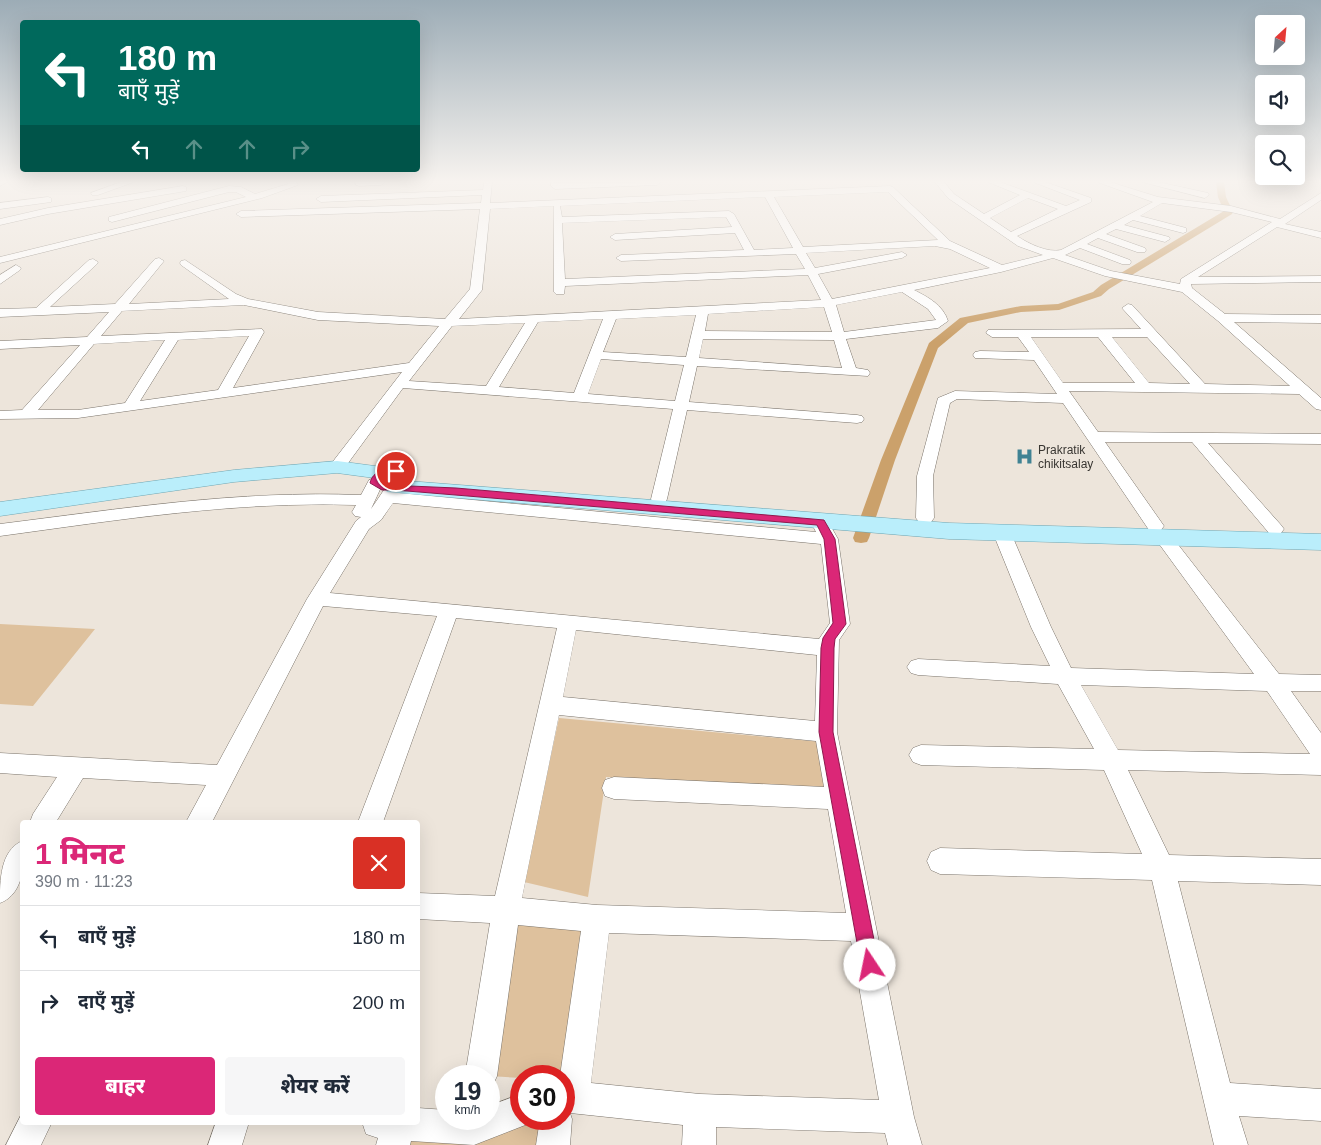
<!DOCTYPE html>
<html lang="hi">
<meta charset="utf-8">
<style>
body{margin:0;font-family:Arial,"Noto Sans Devanagari",sans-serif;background:#f6f6f7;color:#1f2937;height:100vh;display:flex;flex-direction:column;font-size:19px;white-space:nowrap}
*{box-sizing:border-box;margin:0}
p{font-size:16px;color:#747a83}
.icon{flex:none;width:28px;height:28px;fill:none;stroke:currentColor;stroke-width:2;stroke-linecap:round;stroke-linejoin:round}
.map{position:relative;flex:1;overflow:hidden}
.drawer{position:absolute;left:20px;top:820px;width:400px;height:305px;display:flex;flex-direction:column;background:#fff;border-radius:5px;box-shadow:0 5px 20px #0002}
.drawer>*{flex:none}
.guide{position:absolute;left:20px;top:20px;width:400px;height:152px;border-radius:5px;box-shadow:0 5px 20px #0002;background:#00695c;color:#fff;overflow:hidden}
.needle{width:32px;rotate:26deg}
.fabs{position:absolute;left:1255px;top:15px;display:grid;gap:10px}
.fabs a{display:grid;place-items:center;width:50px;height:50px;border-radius:5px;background:#fff;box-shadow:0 5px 20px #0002;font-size:25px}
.speed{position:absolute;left:435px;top:1065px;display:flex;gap:10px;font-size:25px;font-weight:700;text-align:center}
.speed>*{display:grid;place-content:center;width:65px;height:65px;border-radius:50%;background:#fff;box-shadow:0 5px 20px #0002;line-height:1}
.speed small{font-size:12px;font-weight:400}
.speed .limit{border:8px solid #d22;background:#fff;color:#111}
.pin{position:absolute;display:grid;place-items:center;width:42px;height:42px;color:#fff;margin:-21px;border:2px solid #fff;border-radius:50%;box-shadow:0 1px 5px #0007}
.me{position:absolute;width:55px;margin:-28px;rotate:349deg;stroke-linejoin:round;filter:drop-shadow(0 0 4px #0008)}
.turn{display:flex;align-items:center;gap:18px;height:105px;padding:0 15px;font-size:22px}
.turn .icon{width:65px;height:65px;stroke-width:2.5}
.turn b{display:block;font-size:35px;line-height:42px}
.lanes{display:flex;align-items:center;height:48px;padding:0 15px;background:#0003;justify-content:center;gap:25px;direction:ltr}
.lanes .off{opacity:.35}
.round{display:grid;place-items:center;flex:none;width:52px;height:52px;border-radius:5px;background:#f6f6f7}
.summary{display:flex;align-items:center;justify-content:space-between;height:85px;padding:0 15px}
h1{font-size:30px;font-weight:800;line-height:38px;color:#db2777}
.button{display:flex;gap:10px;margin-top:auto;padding:10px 15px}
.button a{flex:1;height:58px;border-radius:5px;background:#db2777;color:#fff;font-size:20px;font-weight:800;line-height:58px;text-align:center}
.button a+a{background:#f6f6f7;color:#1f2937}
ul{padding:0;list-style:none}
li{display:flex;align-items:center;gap:15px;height:65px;padding:0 15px;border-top:1px solid #e0e1e3}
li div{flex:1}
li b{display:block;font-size:19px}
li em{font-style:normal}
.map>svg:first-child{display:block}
</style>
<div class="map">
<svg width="1321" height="1145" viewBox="0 0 1321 1145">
<rect width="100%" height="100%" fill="#ede5db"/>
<path fill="#dec19d" d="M0 624 95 629 33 706 0 704Z
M559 718 822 742 827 789 606 777 588 897 524 882Z
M518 906 586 918 564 1077 521 1076V1078L489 1076Z
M418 1112 446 1114V1119L489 1118 545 1123 542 1145H383L418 1122Z"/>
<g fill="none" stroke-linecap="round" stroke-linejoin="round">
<path fill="#cba16b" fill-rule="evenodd" d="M1216 182H1224L1226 197 1233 212 1232 214 1109 289 1101 296 1059 310 1021 312 968 323 938 348 895 460 869 538 867 542 861 543 855 542 853 538 881 460 929 343 960 318 1021 306 1058 304 1093 292 1101 285 1224 211 1218 197Z"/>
<defs>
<path id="minor" d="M0 182H7L0 186Z
M121 182H134L98 195H92L91 193Z
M287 182H296L298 185 262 198 0 263V257L246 197 236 192H229L112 222 109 221V217L229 186 241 187 255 194 288 184Z
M355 182H385L381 185 359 186 356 185Z
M484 182H492L490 203 890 186 893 187 950 241 1002 265 1043 255 1018 246 948 198 935 182H944L954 194 984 214 1020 195 988 182H1000L1066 206 1080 200 1033 182H1045L1091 198V202L1017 236C1029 244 1048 253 1061 250L1153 202 1097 182H1110L1158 197 1231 206 1280 219 1321 193V200L1285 224 1321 232V238L1277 227 1198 277 1321 276V282L1191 284 1192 288 1225 314 1321 315V323L1234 322 1321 398V410L1316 409 1299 394 1069 391 1098 432 1321 434V444L1208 443 1281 525 1284 529 1281 533 1275 535 1269 533 1192 442H1105L1164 526 1161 530 1155 532 1149 530 1063 403 957 399 950 403 933 476 934 518 931 522 925 523 919 522 916 518 917 476 938 398 955 391 1057 394 1034 360 975 358 973 355 975 352 980 351 1029 352 1018 337H992L986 333 988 330 1141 329 1122 308 1128 304 1132 305 1205 384 1290 386 1218 321 1182 292 1105 276 1053 258 1001 272 914 290C928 297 943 305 948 321L938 328 846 339 856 368 868 370 870 373 868 376 697 366 689 402 857 415 862 416 864 419 862 422 857 423 687 410 667 499 665 503 659 504 653 503 651 499 673 409 403 388 343 470H331L329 467 331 464 402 372 78 418 0 419V411L22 410 80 345 0 349V341L87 337 109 312 0 317V309L36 308 89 260 93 259 98 262 97 264 50 307 115 304 155 259 159 258 164 261 129 304 229 299 181 265 180 263 181 261 185 260 236 294 248 299 318 312 445 319 470 289 480 209 241 217 236 214 241 211 481 203 482 195 321 202 316 199 321 196 483 190ZM888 192 938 240 803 247 774 197ZM765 197 793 248 754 250 734 214 729 211 562 217 560 206ZM1028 198 1058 209 1011 232 990 218ZM1162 203 1231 212 1272 222 1181 279 1180 284 1111 271 1065 255 1080 248 1122 264H1130L1131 262 1130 260 1087 244 1098 238 1137 252H1145L1146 250 1145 248 1106 234 1116 229 1165 242 1170 239 1169 237 1124 225 1133 220 1183 233 1186 232V228L1140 216ZM554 206V292L556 294H564L565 286 808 275 821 300 459 319 482 290 490 209ZM726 217 732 227 615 234 610 237 615 240 735 233 744 250 621 255 616 258 621 261 796 254 805 269 565 279 562 223ZM935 246 950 249 990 268 832 299 818 274 902 258 907 255 902 252 815 268 806 253ZM902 292 928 309 936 320 844 332 836 305ZM244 305 318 320 439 326 409 363 233 388 264 332 262 329 101 336 122 311ZM824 307 832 332 705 331 708 314ZM696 315 686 357 603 352 616 319ZM603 319 574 393 499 387 538 322ZM525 323 486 386 409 381 452 326ZM249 336 218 390 140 401 178 340ZM1031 337H1098L1135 383H1063ZM1112 337H1147L1190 384 1149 383ZM703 339 834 340 842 368 699 358ZM165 340 125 403 78 410H38L94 344ZM601 359 684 365 675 401 588 394Z
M551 182 559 183 661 182 657 185 555 189 551 186Z
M1142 182H1158L1208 193 1209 195 1205 198Z
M183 186 186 187V191L48 214 0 225V219L48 208Z
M48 197 51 198V202L0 209V203Z
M16 265 21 268 20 270 0 284V275Z
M375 478 381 480 383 483 371 509 388 484H400L402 488 399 493 816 532 811 522 814 518 820 516 826 518 838 539 850 624 839 640 837 732 914 1117 922 1145H888L885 1133 716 1127V1145H682L683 1125 570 1113 572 1119 570 1145H536L540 1119H564V1076H560L581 931 518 925 497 1076 492 1087 489 1089V1076H465L490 923 418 919V893L495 896 557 628 456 618 383 822H358L437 616 323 606 212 822H186L206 785 83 778 56 822H30L33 814 57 777 0 773V753L217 765 307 599 356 521 361 517 355 516 352 512 356 505C236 501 118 520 0 536V524C120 509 239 490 361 495L369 480ZM393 503 821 544 830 623 819 639 330 593 369 529 381 520ZM576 630 817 655 815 721 563 697ZM559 715 816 741 824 787 614 777 605 780 602 788 605 796 614 799 828 809 846 913 597 905 522 898ZM609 933 851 941 879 1100 700 1094 591 1083Z
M1002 527 1008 529 1011 533 1051 627 1071 668 1254 674 1157 541 1154 537 1157 533 1163 531 1169 533 1279 674 1321 675V691H1291L1321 733V775L1128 770 1169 855 1321 859V885L1178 881 1230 1083 1321 1089V1121L1239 1116 1248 1145H1214L1152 880 940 874 931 870 927 861 931 852 940 848 1142 854 1104 770 921 765 913 762 909 755 913 748 921 745 1094 749 1058 684 918 675 911 673 907 667 911 661 918 659 1050 666 1031 627 993 533 996 529ZM1081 685 1267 691 1310 754 1118 750Z
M22 841C25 863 24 894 0 903 0 880 0 851 22 841Z
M521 1094V1119H534L533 1122 474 1145 411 1141 410 1145H376L378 1138 366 1134 362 1122H418V1108L446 1110V1119H489V1106Z
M22 1113V1122H52L41 1145H6Z
M216 1122H249L242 1145H208Z"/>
<path id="major" d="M337 461 390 468 393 473 390 478 382 479 337 473 234 482 0 516V502L234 470Z
M395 480 949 523 1321 534V550L949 539 387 492 384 487 387 482Z"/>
</defs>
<use href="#minor" stroke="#7a736a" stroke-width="1"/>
<use href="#major" stroke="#6fa6b3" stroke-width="1"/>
<use href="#minor" fill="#fff" fill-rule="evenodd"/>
<use href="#major" fill="#baeefb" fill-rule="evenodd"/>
</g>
<linearGradient id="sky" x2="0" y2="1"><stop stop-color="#9cacb6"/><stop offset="0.53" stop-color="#f7f3ef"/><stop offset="1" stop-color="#f7f3ef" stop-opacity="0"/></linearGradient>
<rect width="1321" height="342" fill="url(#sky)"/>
<path fill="#db2777" stroke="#8e194d" d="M396 468 400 469V473L385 476 380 482 387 485 456 488 824 520 835 539 846 624 835 639 834 648 833 732 879 965 876 971 870 973 864 971 861 965 819 732 821 648 823 638 833 623 824 539 817 525 395 490H382L370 483C373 470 385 470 396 468Z"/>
<defs>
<symbol id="hospital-bare" viewBox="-9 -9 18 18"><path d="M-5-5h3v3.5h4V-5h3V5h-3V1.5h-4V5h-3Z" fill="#408293" stroke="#ede5db" stroke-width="2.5" paint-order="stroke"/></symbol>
</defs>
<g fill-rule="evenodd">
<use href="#hospital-bare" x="1012" y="444" width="25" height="25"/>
</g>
<g text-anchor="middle" stroke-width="5" stroke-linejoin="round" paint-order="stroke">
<g font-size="12" fill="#393632" stroke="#ede5db" text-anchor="start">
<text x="1038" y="454">Prakratik<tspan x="1038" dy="14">chikitsalay</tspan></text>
</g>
</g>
</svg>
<div class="fabs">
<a><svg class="needle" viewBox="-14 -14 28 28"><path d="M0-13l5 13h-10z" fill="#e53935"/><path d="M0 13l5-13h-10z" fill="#747a83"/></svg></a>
<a><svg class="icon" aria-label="sound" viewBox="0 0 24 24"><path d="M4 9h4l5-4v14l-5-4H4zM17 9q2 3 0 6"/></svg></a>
<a><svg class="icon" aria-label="search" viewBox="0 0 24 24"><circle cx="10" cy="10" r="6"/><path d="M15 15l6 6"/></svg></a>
</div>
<div class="speed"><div>19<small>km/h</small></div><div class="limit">30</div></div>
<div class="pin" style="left:396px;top:471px;background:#d93025"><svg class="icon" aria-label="arrive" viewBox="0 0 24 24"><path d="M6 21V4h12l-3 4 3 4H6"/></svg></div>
<svg class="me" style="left:870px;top:965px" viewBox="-20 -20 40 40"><circle r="19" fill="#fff"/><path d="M0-13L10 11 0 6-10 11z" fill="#db2777"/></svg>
<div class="guide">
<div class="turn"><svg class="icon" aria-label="left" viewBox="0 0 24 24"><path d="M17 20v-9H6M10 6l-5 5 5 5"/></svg><div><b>180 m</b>बाएँ मुड़ें</div></div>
<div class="lanes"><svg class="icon" aria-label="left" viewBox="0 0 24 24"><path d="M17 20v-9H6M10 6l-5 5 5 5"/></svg><svg class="icon off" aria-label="ahead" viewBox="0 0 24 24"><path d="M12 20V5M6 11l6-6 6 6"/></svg><svg class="icon off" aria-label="ahead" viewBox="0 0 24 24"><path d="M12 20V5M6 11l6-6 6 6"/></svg><svg class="icon off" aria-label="right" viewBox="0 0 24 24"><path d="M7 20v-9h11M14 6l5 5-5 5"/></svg></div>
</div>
<section class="drawer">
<div class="summary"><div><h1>1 मिनट</h1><p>390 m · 11:23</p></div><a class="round" style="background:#d93025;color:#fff"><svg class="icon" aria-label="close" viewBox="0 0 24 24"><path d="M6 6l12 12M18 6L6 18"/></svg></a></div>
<ul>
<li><svg class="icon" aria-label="left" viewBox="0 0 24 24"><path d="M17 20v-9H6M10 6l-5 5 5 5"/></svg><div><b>बाएँ मुड़ें</b></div><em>180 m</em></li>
<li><svg class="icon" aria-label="right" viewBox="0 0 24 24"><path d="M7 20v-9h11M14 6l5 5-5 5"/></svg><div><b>दाएँ मुड़ें</b></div><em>200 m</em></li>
</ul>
<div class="button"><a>बाहर</a><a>शेयर करें</a></div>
</section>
</div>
